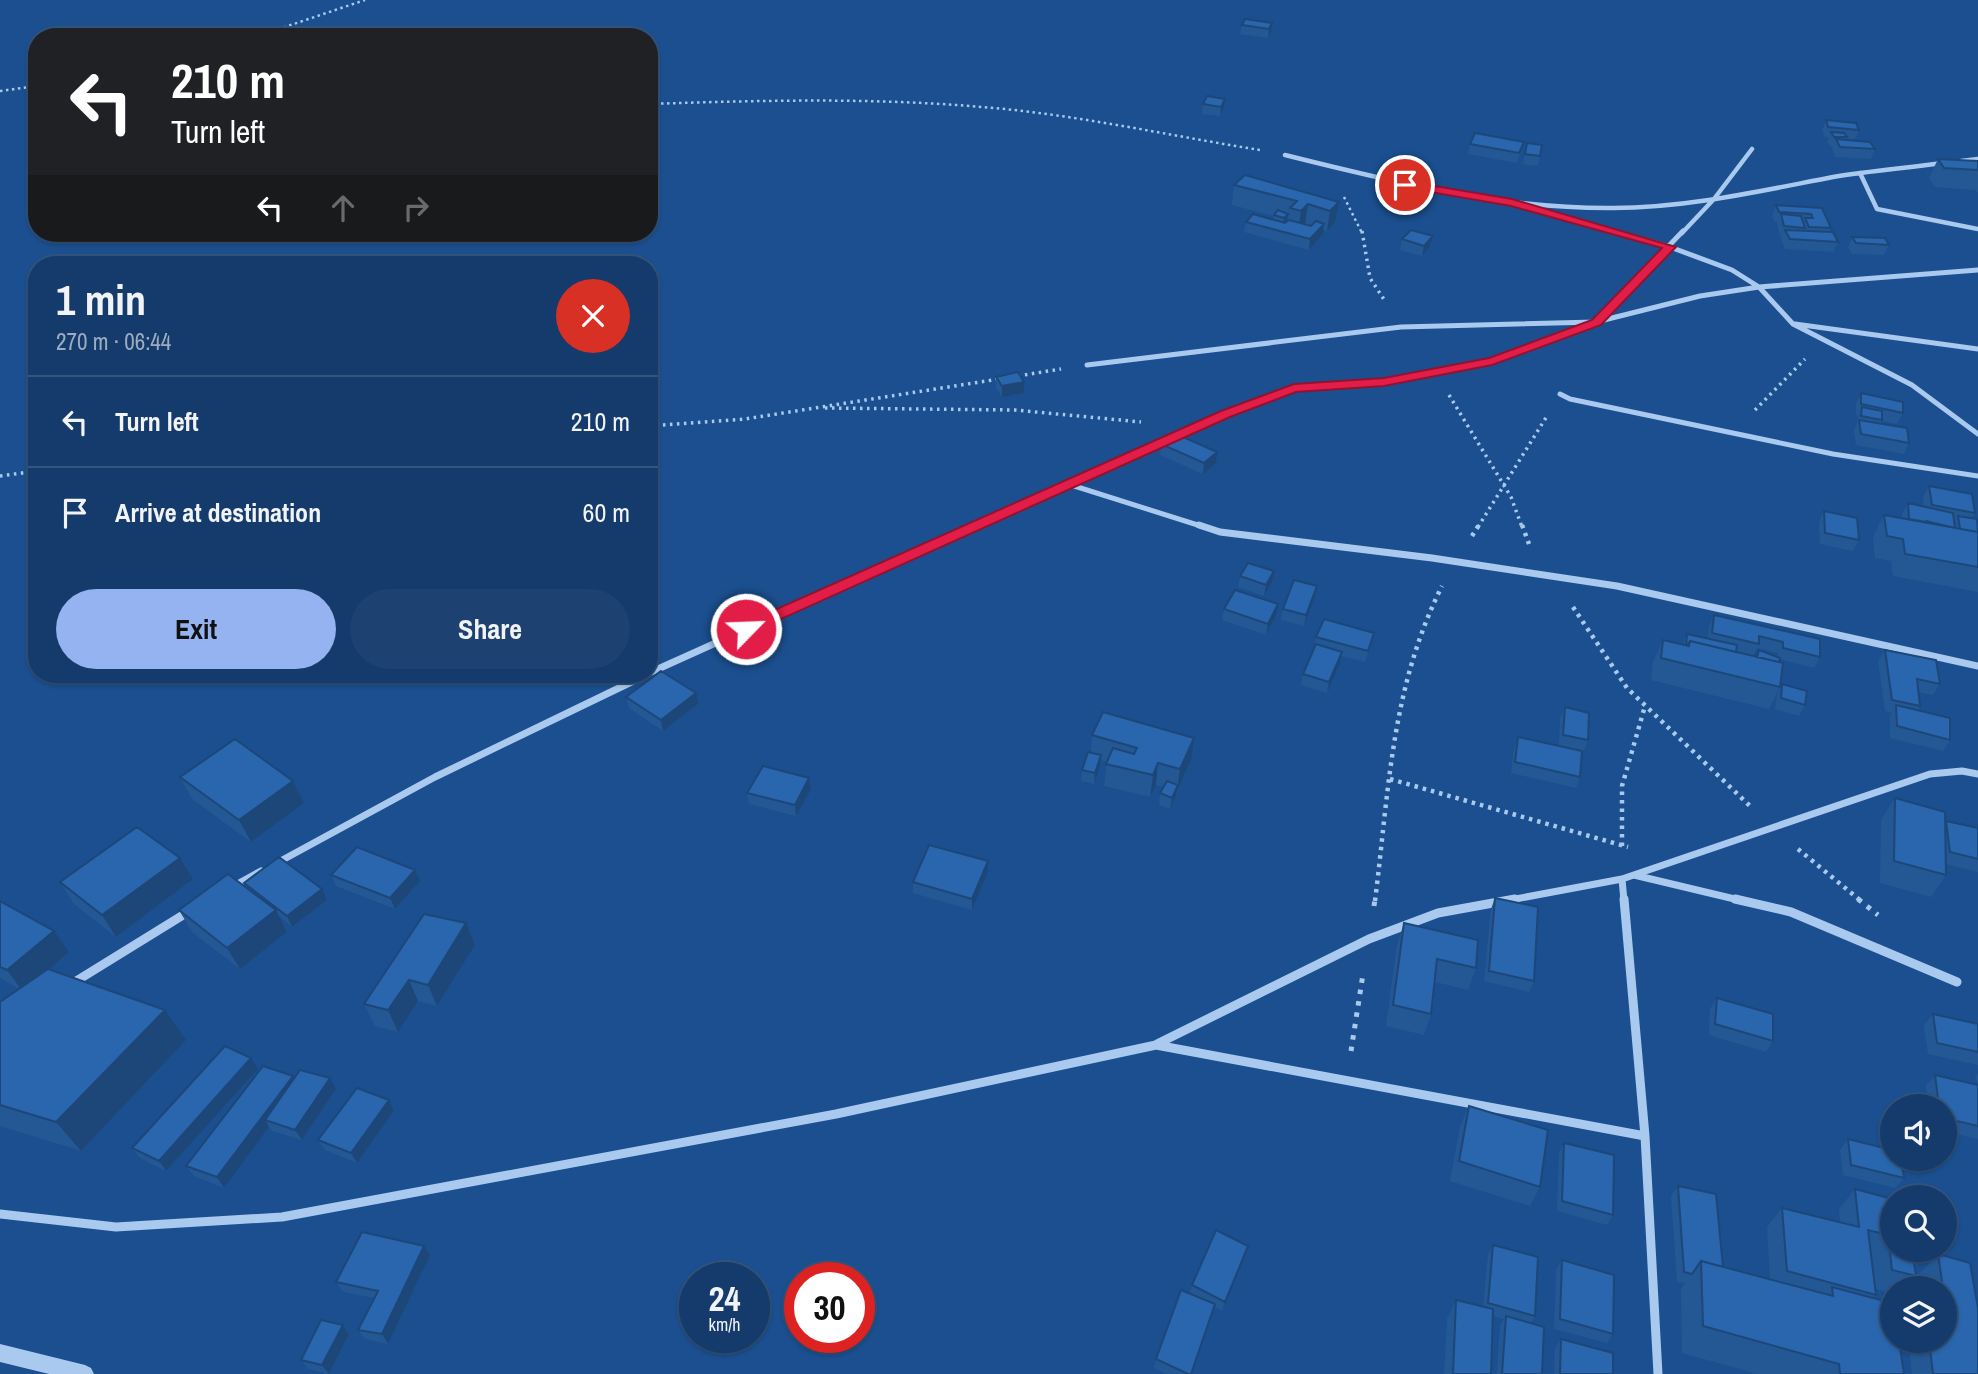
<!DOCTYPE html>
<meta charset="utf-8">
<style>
body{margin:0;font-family:"Archivo Narrow",sans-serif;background:#1d4271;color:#f1f3f6;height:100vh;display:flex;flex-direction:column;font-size:26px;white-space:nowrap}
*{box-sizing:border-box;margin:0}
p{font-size:23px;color:#9dadc1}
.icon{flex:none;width:38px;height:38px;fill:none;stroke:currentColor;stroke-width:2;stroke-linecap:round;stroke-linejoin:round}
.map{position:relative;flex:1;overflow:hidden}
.side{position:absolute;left:28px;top:256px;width:630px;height:427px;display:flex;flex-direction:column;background:#143b6b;border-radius:28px;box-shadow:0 2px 5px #0004,0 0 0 2px #33557e}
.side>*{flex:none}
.guide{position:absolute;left:28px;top:28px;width:630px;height:214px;border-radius:28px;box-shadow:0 2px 5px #0004,0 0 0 2px #33557e;background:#202124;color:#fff;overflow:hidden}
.fabs{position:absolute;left:1880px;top:1094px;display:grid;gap:14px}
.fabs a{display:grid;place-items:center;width:77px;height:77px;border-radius:50%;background:#143b6b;box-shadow:0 2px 5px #0004,0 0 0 2px #33557e;font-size:35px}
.speed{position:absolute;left:679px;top:1262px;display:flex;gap:14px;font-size:35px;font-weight:700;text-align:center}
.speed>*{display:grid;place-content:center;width:91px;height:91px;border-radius:50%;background:#143b6b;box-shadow:0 2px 5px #0004,0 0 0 2px #33557e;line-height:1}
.speed small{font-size:18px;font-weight:400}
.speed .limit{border:10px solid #d22;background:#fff;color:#111}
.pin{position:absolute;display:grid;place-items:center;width:60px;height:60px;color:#fff;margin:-30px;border:4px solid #fff;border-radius:50%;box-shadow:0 2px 7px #0007}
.me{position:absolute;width:77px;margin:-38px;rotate:66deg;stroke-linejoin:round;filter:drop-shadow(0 0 5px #0008)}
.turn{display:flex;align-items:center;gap:24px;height:147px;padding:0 28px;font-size:32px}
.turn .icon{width:91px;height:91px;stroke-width:2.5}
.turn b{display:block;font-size:49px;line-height:60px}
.lanes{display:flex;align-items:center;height:66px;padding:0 28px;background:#0003;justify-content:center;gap:35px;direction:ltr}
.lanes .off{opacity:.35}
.round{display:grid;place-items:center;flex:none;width:74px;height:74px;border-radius:37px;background:#1d4271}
.overview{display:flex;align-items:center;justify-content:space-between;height:119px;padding:0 28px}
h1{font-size:42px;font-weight:700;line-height:52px}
.button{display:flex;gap:14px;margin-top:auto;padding:14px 28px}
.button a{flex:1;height:80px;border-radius:42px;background:#95b2f1;color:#111;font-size:28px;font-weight:700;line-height:80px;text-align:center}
.button a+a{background:#1d4271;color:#f1f3f6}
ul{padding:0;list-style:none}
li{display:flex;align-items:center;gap:21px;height:91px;padding:0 28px;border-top:2px solid #33557e}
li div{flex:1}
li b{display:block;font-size:26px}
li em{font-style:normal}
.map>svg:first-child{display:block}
</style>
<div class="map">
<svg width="1978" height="1374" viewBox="0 0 1978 1374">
<rect width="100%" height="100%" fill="#1b4f8f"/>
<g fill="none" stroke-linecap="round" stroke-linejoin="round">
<path stroke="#a9c9ee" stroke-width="2.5" stroke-dasharray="2.5 3.5" stroke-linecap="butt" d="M255 37 365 0
M0 91 37 86
M649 104C771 100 892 97 1014 110 1096 119 1178 137 1260 150
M1344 197 1362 233"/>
<path stroke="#a9c9ee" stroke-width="3.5" stroke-dasharray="2.5 4.5" stroke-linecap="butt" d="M1362 231 1370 278 1385 301
M1018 376 1061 369
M1449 395 1511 497 1522 527
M825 408 1015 410 1141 422
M1755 410 1805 359
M649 426 745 419 999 379
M0 476 37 471
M1478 527 1547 416"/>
<path stroke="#a9c9ee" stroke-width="4.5" stroke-dasharray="3.5 5" stroke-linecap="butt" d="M1522 525 1529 544
M1472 536 1479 525
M1573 607 1627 688 1750 806
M1390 779 1628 847
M1622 846V786L1645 706
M1798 849 1861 901
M1375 901C1389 790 1391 688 1442 586"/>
<path stroke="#a9c9ee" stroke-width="5" stroke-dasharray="4.5 7" stroke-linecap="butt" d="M1858 899 1878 915
M1374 906 1375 899
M1351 1051 1363 974"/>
<path stroke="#a9c9ee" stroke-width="4.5" d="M1285 155C1393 182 1501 209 1613 208 1687 208 1760 191 1833 177 1869 171 1906 168 1943 163
M1961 161 1978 159
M1860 173 1877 209 1978 229
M1529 208 1618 233
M1682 233 1714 199 1752 149"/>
<path stroke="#a9c9ee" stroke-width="5" d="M1612 231 1670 247 1732 270 1759 287 1793 324 1912 385 1978 434
M1795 324 1978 349
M1087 365 1401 327 1596 322 1700 296 1759 287 1978 270
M1560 394 1570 399 1833 454 1978 476
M1068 484 1204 527
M974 527 1226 414 1294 388 1384 382 1492 361 1596 322 1683 231"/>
<path stroke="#a9c9ee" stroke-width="7" d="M1199 525 1220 532 1432 558 1617 586 1978 666
M649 673 978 525
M275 864 435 777 648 674
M1634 875 1743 901
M1622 879 1624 901
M232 887 261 871
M1505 901 1622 879 1930 774 1962 771 1978 774"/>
<path stroke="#a9c9ee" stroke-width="9" d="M1624 899 1645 1136
M1735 899 1791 912 1957 982
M73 983 188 912
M1157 1044 1369 939 1438 913 1515 899
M0 1214 116 1227 282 1217 836 1114 1156 1045 1645 1136 1658 1374"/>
<path fill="#a9c9ee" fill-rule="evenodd" d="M0 1344 85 1365 91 1368 94 1374H49L0 1362Z"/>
</g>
<path fill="#245895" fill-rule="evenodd" d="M1272 23 1271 32 1268 38 1240 34 1242 25Z
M1207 96 1224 108 1220 116 1202 114 1203 104Z
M1826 120 1859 130 1855 139H1846V140L1875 149 1871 159 1835 157 1832 149 1833 147 1830 146 1827 142 1829 137H1825L1822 130Z
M1524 142 1517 163 1468 154 1470 144Z
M1527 143 1540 156 1538 166 1523 164Z
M1938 159 1978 161V193L1976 190 1935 187 1929 178Z
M1234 185 1339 202 1335 222 1327 231 1323 230V234L1309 250 1244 232 1246 222 1273 220 1274 216 1232 205Z
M1776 205 1822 208 1831 228 1829 232 1838 242 1833 252 1785 249 1781 240 1782 236H1780L1777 224V222H1775L1772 216Z
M1433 236 1430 246 1422 256 1400 250 1402 239Z
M1852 237 1889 245 1884 255 1852 254 1848 247Z
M996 377 1024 382V393L1002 397 996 388Z
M1861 393 1903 413 1897 424 1882 421 1881 423 1909 443 1904 454 1856 445 1854 431 1856 427 1858 416 1856 415V404Z
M1161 444 1216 463 1203 474 1160 455Z
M1929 486 1975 513 1972 518 1978 526V592L1893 576 1891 561 1875 558 1873 537 1884 515 1902 518V514L1908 503 1924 507 1923 497Z
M1824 511 1859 540 1853 551 1820 544 1819 522Z
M1274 571 1272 582 1264 596 1238 587 1240 576Z
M1317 586 1315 597 1304 626 1281 620 1283 609Z
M1224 609 1276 615 1266 635 1222 620Z
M1714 615 1820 639V657L1814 668 1780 659 1779 662 1780 687 1769 709 1651 680 1653 662 1663 640 1682 645 1687 634 1708 639 1709 626ZM1757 648 1778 653V657L1759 650 1756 657 1736 652 1753 656Z
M1374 633 1365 662 1341 656 1340 663 1327 693 1301 685 1303 674 1314 647 1316 637Z
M1885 650 1940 684 1933 695 1918 692 1920 706 1918 710 1950 740 1943 751 1890 738V716L1892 713 1885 711 1878 661Z
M1782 684 1805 705 1799 716 1775 709 1777 695Z
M626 697 698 704 663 731 629 708Z
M1565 707 1588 740 1583 752 1582 751 1580 777 1576 788 1511 773 1514 748 1518 737 1559 746 1560 718Z
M1092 735 1191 760 1170 809 1159 805 1160 793 1164 787 1156 785 1150 797 1104 786 1107 762 1101 760 1100 766 1094 784 1081 781 1082 770 1091 752Z
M180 777 304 803 251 842 192 799Z
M811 789 796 816 749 804 747 793Z
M1895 798 1945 822 1946 821 1978 828V872L1946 864V875L1931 897 1880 883 1881 820Z
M988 872 972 910 913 893V882Z
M331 875 420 881 395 909 336 886Z
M193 879 116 937 74 904 60 882Z
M244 883 327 900 292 927 279 916 287 932 240 969 192 932 179 910 247 889Z
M1495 898 1534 981 1529 992 1484 981 1491 909Z
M0 901 69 952 49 969 186 1040 81 1151 0 1126V1002L19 989 0 978Z
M1404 923 1476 968 1468 990 1435 982 1431 1014 1424 1035 1386 1026 1397 945Z
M475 945 437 1006 418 1001 398 1032 375 1026 364 1004Z
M1717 998 1773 1041 1766 1052 1709 1035 1710 1009Z
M1933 1014 1978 1024V1065L1928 1054 1924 1025Z
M258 1069 166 1171 140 1158 132 1148Z
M1978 1074V1139L1944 1131V1106H1929L1926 1086 1935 1075 1978 1085 1975 1077Z
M294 1079 336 1089 302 1140 272 1131 269 1127 224 1188 194 1176 186 1166Z
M389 1100 394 1111 357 1163 325 1150 318 1140Z
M1469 1106 1540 1187 1530 1206 1450 1181 1460 1126Z
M1848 1139 1904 1178 1895 1188 1843 1175 1840 1150Z
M1564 1143 1613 1215 1607 1225 1557 1211 1559 1153Z
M1678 1186 1723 1267 1770 1280 1767 1227 1782 1208 1840 1222 1839 1209 1855 1189 1892 1199V1250H1932L1916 1266 1914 1265 1916 1276 1904 1288H1892V1293L1875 1289 1876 1295 1873 1298 1904 1374H1758L1682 1353 1681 1289 1685 1283 1677 1282 1671 1196Z
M1493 1245 1535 1316 1531 1323 1542 1374H1497L1500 1325 1504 1319 1493 1316 1491 1374H1444L1447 1319 1456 1300 1483 1307 1488 1255Z
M1938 1254 1978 1374H1912L1908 1340H1944V1288H1921L1920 1273Z
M430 1255 388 1344 365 1339 358 1330 374 1298 343 1292 336 1282Z
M1245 1255 1222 1311 1215 1307 1192 1374H1167L1154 1368 1156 1359 1190 1294 1192 1285Z
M1562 1260 1613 1334 1607 1343 1554 1329 1556 1270Z
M343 1325 349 1334 329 1374 308 1369 301 1360Z
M1561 1339 1613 1374H1554L1555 1348Z"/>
<path fill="#1d4779" d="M1272 23 1271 32 1268 38 1269 29Z
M1225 99 1224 108 1220 116 1221 107Z
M1339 202 1335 222 1327 231 1330 211Z
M1308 204 1305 224 1298 231 1301 211Z
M1288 214 1287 224 1283 228 1284 218Z
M1324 224 1323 234 1309 250 1310 239Z
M1433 236 1430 246 1422 256 1424 246Z
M1024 382V393L1002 397V386Z
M1217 452 1216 463 1203 474 1204 463Z
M1274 571 1272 582 1264 596 1266 585Z
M1317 586 1315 597 1304 626 1306 615Z
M1278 604 1276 615 1266 635 1268 624Z
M1342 652 1340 663 1327 693 1329 682Z
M696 693 698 704 663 731 661 720Z
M1194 738 1191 760 1177 791 1180 769Z
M1101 755 1100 766 1094 784 1095 773Z
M1158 763 1156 785 1150 797 1153 775Z
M809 778 811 789 796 816 795 805Z
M293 781 304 803 251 842 239 820Z
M1178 785 1176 796 1170 809 1172 798Z
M180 858 193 879 116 937 102 915Z
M988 861V872L972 910V899Z
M415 870 420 881 395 909 390 898Z
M322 889 327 900 292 927 287 916Z
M276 910 287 932 240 969 227 948Z
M466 923 475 945 437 1006 428 985Z
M54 931 69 952 23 992 7 970Z
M409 980 418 1001 398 1032 388 1010Z
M165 1010 186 1040 81 1151 56 1122Z
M251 1058 258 1069 166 1171 159 1161Z
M293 1076 299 1087 265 1120 269 1127 224 1188 217 1177Z
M330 1078 336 1089 302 1140 295 1130Z
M389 1100 394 1111 357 1163 351 1153Z
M424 1246 430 1255 388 1344 382 1334Z
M1248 1246 1245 1255 1222 1311 1225 1302Z
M1215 1304 1192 1374H1191Z
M343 1325 349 1334 329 1374 322 1365Z"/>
<path fill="#2a66ad" stroke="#1d4779" stroke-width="2" d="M1245 19 1272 23 1269 29 1242 25Z
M1207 96 1225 99 1221 107 1203 104Z
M1826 120 1856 123 1859 130 1828 127Z
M1831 132 1844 133 1847 137H1834Z
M1475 133 1524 142 1519 153 1470 144Z
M1836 139 1870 142 1875 149 1840 147Z
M1527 143 1542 145 1540 156 1525 154Z
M1938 159 1978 161V170L1944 168Z
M1245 175 1339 202 1330 211 1308 204 1301 211 1290 208 1297 201 1234 185Z
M1776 205 1822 208 1831 228 1809 227 1805 218H1813L1811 214 1779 212Z
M1278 210 1288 214 1284 218 1274 215Z
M1253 214 1285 223 1289 220 1311 226 1316 221 1324 224 1310 239 1246 222Z
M1781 214 1801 216 1805 228 1784 226Z
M1411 230 1433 236 1424 246 1402 239Z
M1785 230 1833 232 1838 242 1790 239Z
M1852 237 1885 238 1889 245 1856 243Z
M1018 372 1024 382 1002 386 996 377Z
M1861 393 1903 402V413L1861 404Z
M1862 407 1882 411V420L1861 416Z
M1859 420 1907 428 1909 443 1861 434Z
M1174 433 1217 452 1204 463 1161 444Z
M1929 486 1972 494 1975 513 1932 505Z
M1908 503 1953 513 1955 528 1926 521V522L1909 519Z
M1824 511 1857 518 1859 540 1825 533Z
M1884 515 1978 532V567L1905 554 1903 539 1887 536Z
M1958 516 1977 519 1978 532 1960 529Z
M1248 563 1274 571 1266 585 1240 576Z
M1294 580 1317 586 1306 615 1283 609Z
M1235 590 1278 604 1268 624 1224 609Z
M1714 615 1820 639V657L1783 648V642L1759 636V644L1712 633Z
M1324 619 1374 633 1368 651 1316 637Z
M1687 634 1737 645 1736 652 1690 641 1687 646H1686Z
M1663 640 1689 646 1690 641 1783 663 1780 687 1661 658Z
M1316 644 1342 652 1329 682 1303 674Z
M1759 650 1780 658 1779 662 1757 657Z
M1885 650 1936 660 1940 684 1917 679 1920 706 1892 700Z
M661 671 696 693 661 720 626 697Z
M1782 684 1807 691 1805 705 1781 698Z
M1896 705 1950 718V740L1897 726Z
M1565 707 1589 713 1588 740 1563 735Z
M1103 712 1194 738 1180 769 1158 763 1153 775 1106 764 1113 748 1134 754 1137 748 1092 735Z
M1518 737 1582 751 1580 777 1515 762Z
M235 739 293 781 239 820 180 777Z
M1088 752 1101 755 1095 773 1082 770Z
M763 766 809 778 795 805 747 793Z
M1167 781 1178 785 1172 798 1160 793Z
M1895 798 1945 812 1946 875 1894 861Z
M1946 821 1978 828V859L1950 852Z
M137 827 180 858 102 915 60 882Z
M929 845 988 861 972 899 913 882Z
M357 847 415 870 390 898 331 875Z
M279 857 322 889 287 916 244 883Z
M228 874 276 910 227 948 179 910Z
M1495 898 1538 907 1534 981 1489 971Z
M0 901 54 931 7 970 0 967Z
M424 914 466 923 428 985 409 980 388 1010 364 1004Z
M1404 923 1478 940 1476 968 1437 959 1431 1014 1393 1005Z
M48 969 165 1010 56 1122 0 1105V1002Z
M1717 998 1773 1014V1041L1715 1024Z
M1933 1014 1978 1024V1052L1937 1043Z
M225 1046 251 1058 159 1161 132 1148Z
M263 1066 293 1076 217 1177 186 1166Z
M300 1070 330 1078 295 1130 265 1120Z
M1935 1075 1978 1085V1126L1944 1118V1106H1939Z
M357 1088 389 1100 351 1153 318 1140Z
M1469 1106 1548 1130 1540 1187 1459 1161Z
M1848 1139 1892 1150V1158H1901L1904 1178 1851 1165Z
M1564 1143 1614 1155 1613 1215 1562 1201Z
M1678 1186 1716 1194 1723 1267 1701 1261 1692 1274 1684 1272Z
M1855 1189 1892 1199V1250H1912L1916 1276 1892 1270 1888 1235 1868 1230 1876 1295 1787 1271 1782 1208 1859 1227Z
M1216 1230 1248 1246 1225 1302 1192 1285Z
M362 1232 424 1246 382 1334 358 1330 378 1291 336 1282Z
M1493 1245 1538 1257 1535 1316 1488 1303Z
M1938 1254 1970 1263 1978 1308V1374H1933L1929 1340H1944V1319H1947L1944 1301V1288H1943Z
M1562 1260 1614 1275 1613 1334 1560 1319Z
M1701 1261 1833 1296 1832 1287 1892 1303V1340H1899L1904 1374H1840L1839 1364 1703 1326Z
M1181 1290 1215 1304 1191 1374H1188L1156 1359Z
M1456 1300 1493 1309 1491 1374H1453Z
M1506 1316 1544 1327 1542 1374H1502Z
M321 1320 343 1325 322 1365 301 1360Z
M1561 1339 1613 1353V1374H1560Z"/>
<path fill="#e11d48" stroke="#92132f" stroke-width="2" d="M1405 181 1512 199 1676 247 1601 325 1492 365 1384 386 1296 392 1230 417 752 632H741V625L1221 411 1294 384 1384 378 1489 358 1592 320 1662 248 1511 206 1401 187V182Z"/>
</svg>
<div class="fabs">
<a><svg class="icon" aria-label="sound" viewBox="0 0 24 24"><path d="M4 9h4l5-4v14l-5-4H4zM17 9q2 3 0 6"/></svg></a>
<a><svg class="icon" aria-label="search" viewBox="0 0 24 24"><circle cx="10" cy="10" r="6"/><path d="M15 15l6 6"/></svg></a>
<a><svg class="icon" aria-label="layers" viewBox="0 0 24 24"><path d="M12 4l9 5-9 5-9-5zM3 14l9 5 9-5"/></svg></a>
</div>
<div class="speed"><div>24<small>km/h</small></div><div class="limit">30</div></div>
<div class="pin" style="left:1405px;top:185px;background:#d93025"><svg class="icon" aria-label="arrive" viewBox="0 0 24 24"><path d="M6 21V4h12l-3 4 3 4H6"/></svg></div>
<svg class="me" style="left:746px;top:629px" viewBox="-20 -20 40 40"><circle r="17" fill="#e11d48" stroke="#fff" stroke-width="3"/><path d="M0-11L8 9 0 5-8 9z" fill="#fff"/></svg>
<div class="guide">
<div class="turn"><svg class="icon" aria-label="left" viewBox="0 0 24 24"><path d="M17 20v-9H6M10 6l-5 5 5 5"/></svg><div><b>210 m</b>Turn left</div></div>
<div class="lanes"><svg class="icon" aria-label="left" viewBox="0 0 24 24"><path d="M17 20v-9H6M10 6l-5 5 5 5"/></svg><svg class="icon off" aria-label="ahead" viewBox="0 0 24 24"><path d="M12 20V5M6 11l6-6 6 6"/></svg><svg class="icon off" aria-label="right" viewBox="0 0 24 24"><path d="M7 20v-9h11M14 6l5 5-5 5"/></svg></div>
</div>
<section class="side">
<div class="overview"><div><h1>1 min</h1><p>270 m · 06:44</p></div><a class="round" style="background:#d93025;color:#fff"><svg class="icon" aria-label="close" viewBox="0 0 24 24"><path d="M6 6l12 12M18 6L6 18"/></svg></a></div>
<ul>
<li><svg class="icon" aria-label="left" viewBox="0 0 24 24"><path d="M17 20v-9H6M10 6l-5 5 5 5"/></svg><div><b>Turn left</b></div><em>210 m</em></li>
<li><svg class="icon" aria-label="arrive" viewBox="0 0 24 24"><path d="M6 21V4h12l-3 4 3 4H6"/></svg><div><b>Arrive at destination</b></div><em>60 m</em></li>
</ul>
<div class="button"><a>Exit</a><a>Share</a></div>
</section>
</div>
